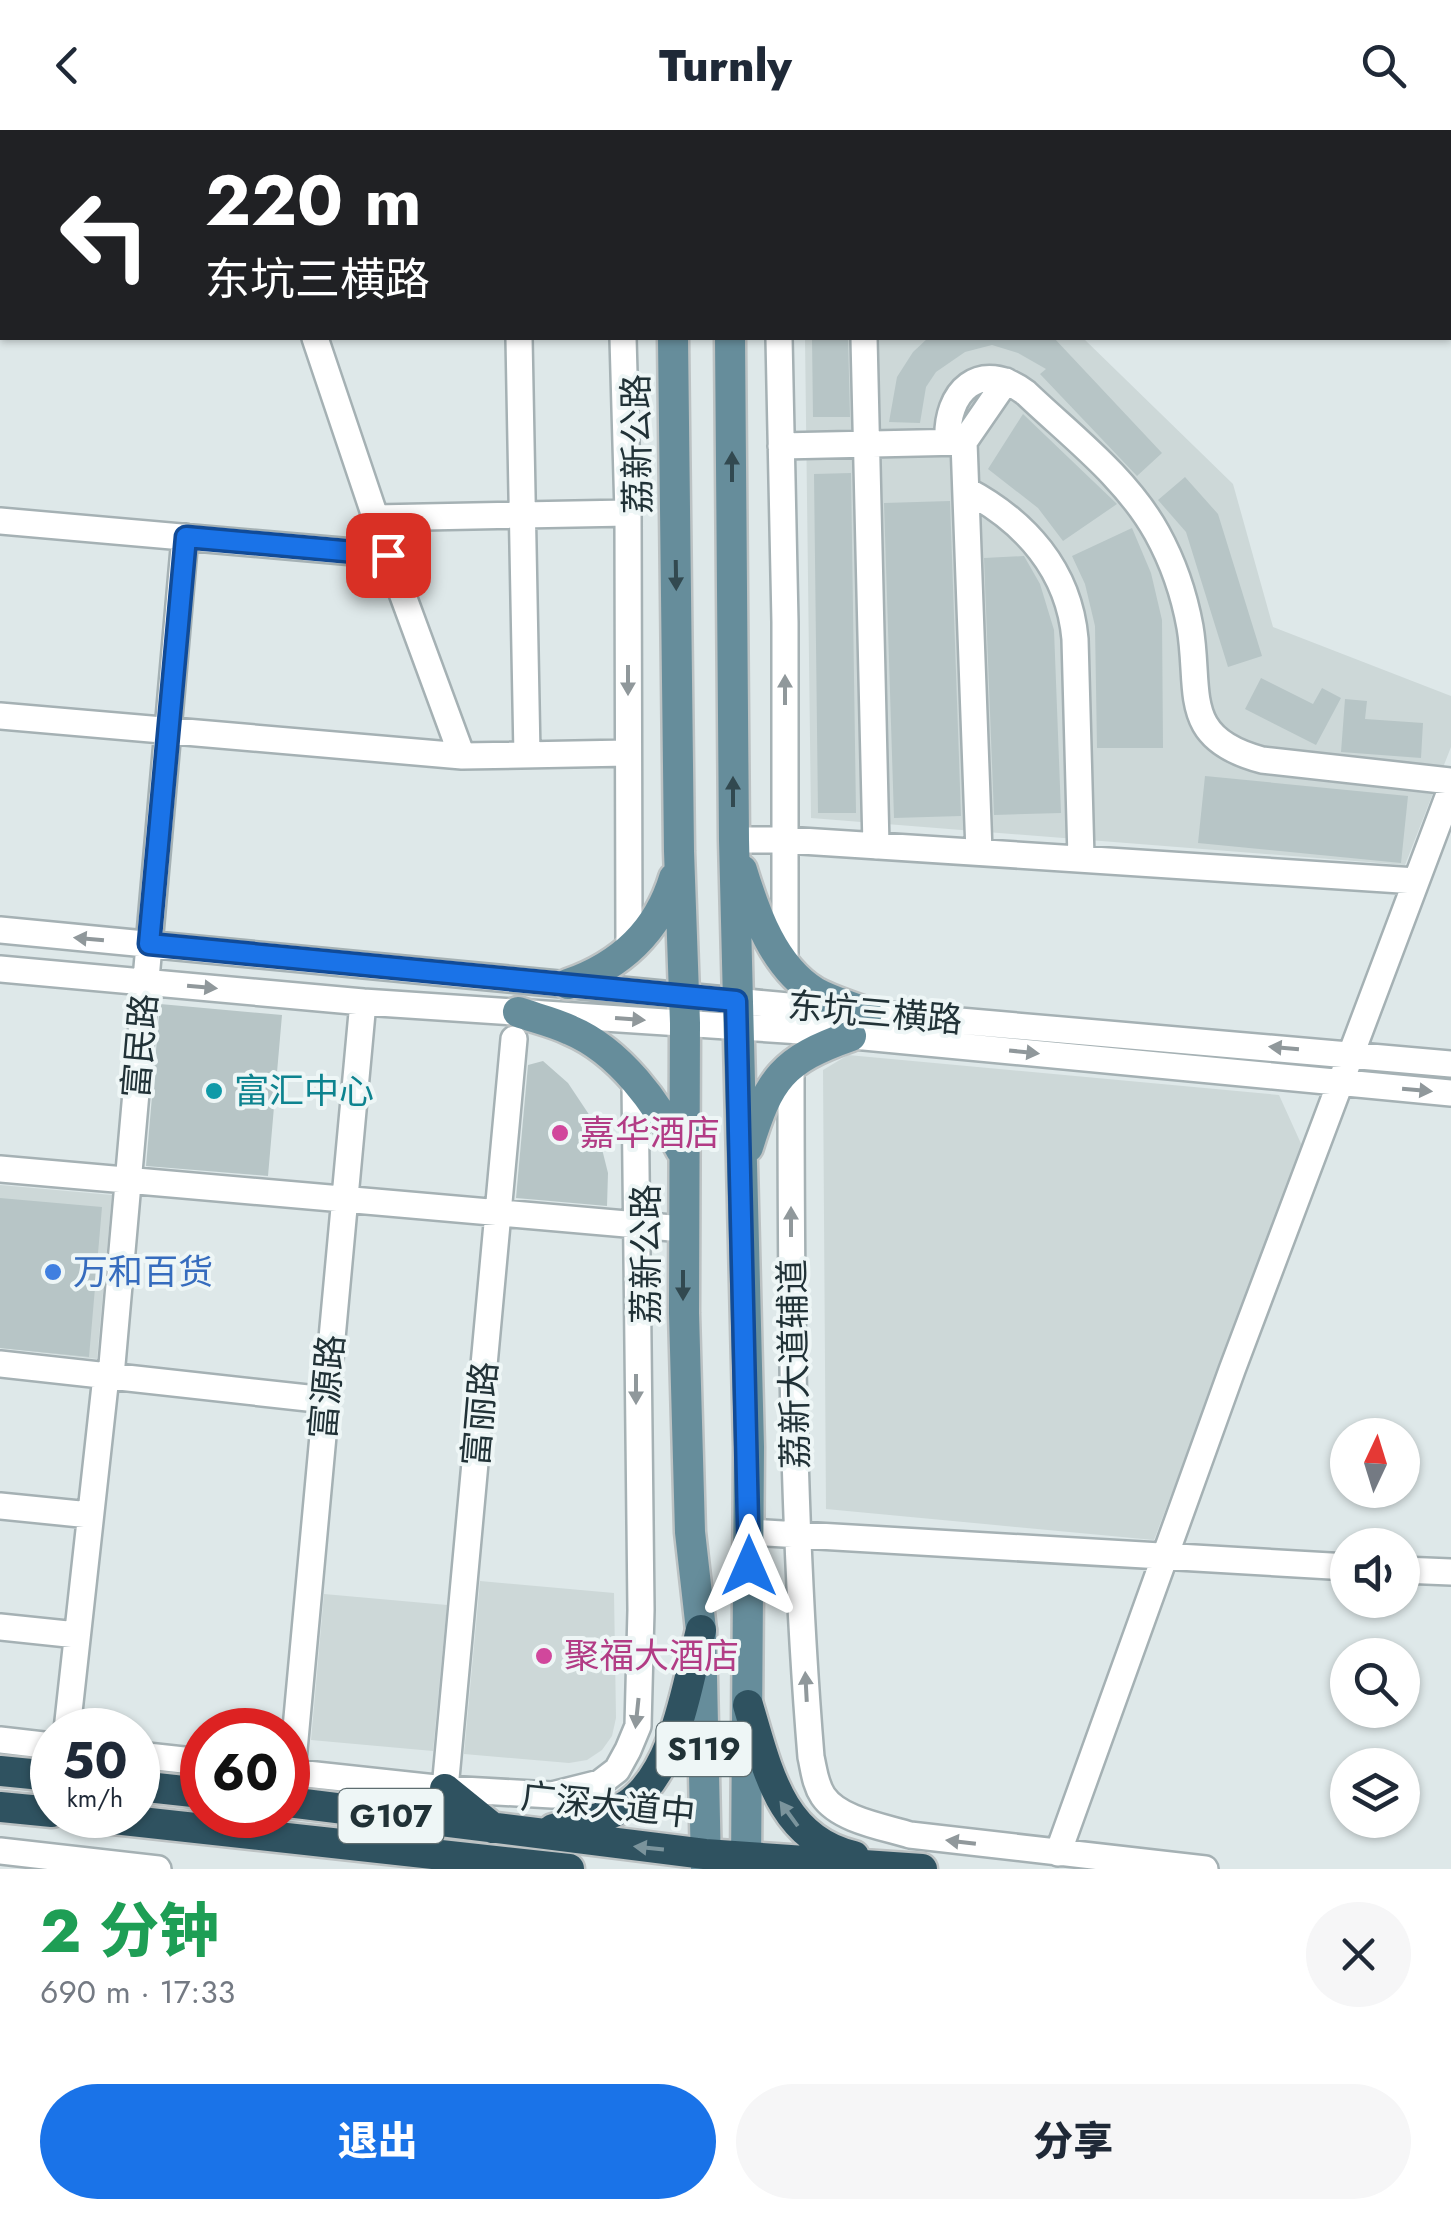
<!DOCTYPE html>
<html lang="zh">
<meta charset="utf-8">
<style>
body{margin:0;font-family:Jost,"Noto Sans SC",sans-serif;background:#f6f6f7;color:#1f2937;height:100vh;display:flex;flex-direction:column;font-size:38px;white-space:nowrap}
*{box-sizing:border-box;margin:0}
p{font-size:32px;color:#747a83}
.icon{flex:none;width:55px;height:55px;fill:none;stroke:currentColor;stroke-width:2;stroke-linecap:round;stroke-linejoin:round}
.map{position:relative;height:1739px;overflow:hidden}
.drawer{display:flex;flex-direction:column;background:#fff;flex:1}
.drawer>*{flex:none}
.hud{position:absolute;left:0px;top:0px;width:1452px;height:210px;box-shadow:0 2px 8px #0004;background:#202124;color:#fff;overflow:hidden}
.needle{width:65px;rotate:4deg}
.tools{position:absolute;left:1330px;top:1288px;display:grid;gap:20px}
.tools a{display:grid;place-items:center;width:90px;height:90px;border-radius:50%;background:#fff;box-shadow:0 2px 8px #0004;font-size:50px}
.speed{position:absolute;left:30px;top:1578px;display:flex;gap:20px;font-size:50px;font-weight:700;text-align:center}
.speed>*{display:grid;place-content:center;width:130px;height:130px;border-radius:50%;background:#fff;box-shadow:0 2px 8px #0004;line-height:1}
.speed small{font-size:25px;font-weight:400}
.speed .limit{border:15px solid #d22;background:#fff;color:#111}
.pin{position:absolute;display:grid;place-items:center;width:85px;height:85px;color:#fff;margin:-42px;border-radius:20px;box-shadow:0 5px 15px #0006}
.me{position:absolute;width:110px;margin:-55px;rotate:0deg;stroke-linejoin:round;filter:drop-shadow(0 0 8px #0008)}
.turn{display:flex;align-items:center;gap:35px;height:210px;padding:0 40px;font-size:45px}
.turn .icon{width:130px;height:130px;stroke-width:2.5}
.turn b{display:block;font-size:70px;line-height:85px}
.round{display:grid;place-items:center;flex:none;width:105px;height:105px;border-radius:52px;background:#f6f6f7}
.headline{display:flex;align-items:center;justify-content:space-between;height:170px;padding:0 40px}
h1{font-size:60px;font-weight:800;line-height:75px;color:#1e9e55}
.action{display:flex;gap:20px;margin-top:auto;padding:20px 40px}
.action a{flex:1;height:115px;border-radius:60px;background:#1a73e8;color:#fff;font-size:40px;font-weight:800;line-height:115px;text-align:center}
.action a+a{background:#f6f6f7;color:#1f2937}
header{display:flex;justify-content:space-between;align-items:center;height:130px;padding:0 40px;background:#fff;font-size:45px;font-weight:800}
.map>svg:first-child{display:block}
</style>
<header><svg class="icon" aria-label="back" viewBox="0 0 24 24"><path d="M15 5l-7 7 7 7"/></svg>Turnly<svg class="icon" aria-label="search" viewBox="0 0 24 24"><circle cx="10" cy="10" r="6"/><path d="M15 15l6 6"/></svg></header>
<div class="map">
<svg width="1451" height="1739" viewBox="0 0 1451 1739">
<rect width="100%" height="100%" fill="#dee8e9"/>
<path fill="#cdd8d8" d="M805 208H1083L1233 354 1273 497 1451 566V617L1405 735 811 688Z
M848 925 1279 965 1303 1018 1154 1410 826 1379 823 940Z
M0 1055 112 1065 97 1229 0 1218Z
M480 1451 614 1463 616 1588 612 1606 602 1620 587 1630 569 1633 464 1624Z
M324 1464 447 1475 433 1621 311 1610Z"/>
<path fill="#b7c5c6" d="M812 208H848L850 287H813Z
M928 208H1054L1162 323 1137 346 1040 244 1046 239 1018 223 992 215 965 222 936 242 926 257 920 293 889 292 897 247 913 222Z
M1023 284 1117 374 1063 411 1038 378 988 339Z
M851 343 856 683H818L814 344Z
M1185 347 1218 384 1262 526 1228 537 1186 402 1158 370Z
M950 371 961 686 894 688 884 373Z
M1132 398 1151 443 1162 490 1163 618H1097L1095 496 1085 454 1072 426Z
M1024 426 1040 454 1054 500 1061 683 994 685 984 428Z
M1261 548 1313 574 1322 558 1341 568 1316 615 1245 579Z
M1345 569 1367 571 1365 589 1423 593 1421 628 1341 622Z
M1205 646 1408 666 1401 733 1198 713Z
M160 874 282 885 268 1046 146 1036Z
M543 931 568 953 596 995 608 1043 607 1076 516 1068 528 935Z
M0 1068 102 1077 89 1227 0 1218Z"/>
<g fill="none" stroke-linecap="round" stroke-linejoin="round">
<defs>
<path id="minor" d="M201 0 203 2
M775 0V2
M619 2V0
M0 70 2 71
M0 183 2 184
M315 208 388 425 462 626
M519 208 527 625
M623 208 628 383 629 818
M779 208 785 492V833
M864 208 876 716
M948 312C945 261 980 228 1026 263 1071 306 1126 347 1157 403 1173 432 1184 464 1190 497 1201 562 1179 608 1262 630L1451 651
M964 312 979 722
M964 312 1006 251
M781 316 964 312
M966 360C1025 391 1069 440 1075 509L1081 728
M375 388 628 383
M0 391 388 425
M0 586 462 626 628 623
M734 710H786L1416 751
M0 800 788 876 1451 934
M0 839 363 872 801 901 1451 963
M791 934C791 1165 792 1397 811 1627 814 1640 815 1654 823 1666 839 1690 884 1697 910 1705L1205 1739
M0 1039 683 1099
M0 1234 326 1270
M111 1246 185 407
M0 1376 90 1385
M749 1402 1348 1437
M1402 1440 1451 1442
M0 1497 77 1505
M67 1600 106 1246
M0 1610 52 1616
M138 1625 202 1632
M288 1642 445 1659 552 1665 600 1653 617 1640 628 1620 638 1596 641 1480 635 951
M292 1642 363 872
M445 1659 514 909
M0 1721 158 1739
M1058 1723 1232 1240 1451 659"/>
<path id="major" d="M671 0V2
M727 0V2
M673 208 679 721 685 893 684 1183 690 1402 701 1500 706 1739
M730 208 734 710 749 1317 746 1739
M742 740C755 783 774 837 815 862 831 871 850 876 867 883
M568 854C620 836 658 801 674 748
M518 882C535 888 554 892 570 900 620 921 658 974 681 1020
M748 1017C769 949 782 930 851 906"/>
<path id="highway" d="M748 1575C767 1638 780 1709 854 1726
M0 1641 52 1646
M138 1656 202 1663
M445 1659 493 1698
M288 1672 705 1724 922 1739
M0 1677 52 1682
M77 1685 569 1739
M553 1699C578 1693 605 1689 627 1675 676 1642 687 1554 701 1500"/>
</defs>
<use href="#minor" stroke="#a5b1b4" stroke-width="30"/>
<use href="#major" stroke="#bcc2c3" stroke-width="35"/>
<use href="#highway" stroke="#bcc2c3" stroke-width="35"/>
<path stroke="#81a2aa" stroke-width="2.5" stroke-dasharray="5 8" stroke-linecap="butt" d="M86 2 87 0"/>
<use href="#minor" stroke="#fff" stroke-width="25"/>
<use href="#major" stroke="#668d9b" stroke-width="30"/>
<use href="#highway" stroke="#2f5260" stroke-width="30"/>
</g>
<defs><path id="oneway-solid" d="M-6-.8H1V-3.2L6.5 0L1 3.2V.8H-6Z" transform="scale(2.5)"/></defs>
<g fill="#324950">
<use href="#oneway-solid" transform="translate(732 337) rotate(-90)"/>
<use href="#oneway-solid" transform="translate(676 445) rotate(89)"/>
<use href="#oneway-solid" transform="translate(733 662) rotate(-90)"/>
<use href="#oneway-solid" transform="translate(683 1155) rotate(90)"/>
</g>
<g fill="#90989b">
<use href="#oneway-solid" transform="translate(628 550) rotate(90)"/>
<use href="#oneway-solid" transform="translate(785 560) rotate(-90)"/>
<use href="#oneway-solid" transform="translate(89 809) rotate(-175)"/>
<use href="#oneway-solid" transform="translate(202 857) rotate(5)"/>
<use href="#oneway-solid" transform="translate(630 889) rotate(4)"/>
<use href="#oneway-solid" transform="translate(1284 918) rotate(-175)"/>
<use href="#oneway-solid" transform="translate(1024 922) rotate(6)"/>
<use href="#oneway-solid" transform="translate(1417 960) rotate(5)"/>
<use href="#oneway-solid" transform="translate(791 1092) rotate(-90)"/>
<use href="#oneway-solid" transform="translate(636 1259) rotate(90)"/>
<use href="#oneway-solid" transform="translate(806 1557) rotate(-93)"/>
<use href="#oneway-solid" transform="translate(637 1583) rotate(96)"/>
<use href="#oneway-solid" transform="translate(961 1712) rotate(-173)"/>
</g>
<g fill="#7b949c">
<use href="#oneway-solid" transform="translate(789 1684) rotate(-126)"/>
<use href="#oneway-solid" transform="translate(649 1718) rotate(-174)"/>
</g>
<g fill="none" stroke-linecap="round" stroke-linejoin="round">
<defs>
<path id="route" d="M388 425 186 407 149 814 736 871 749 1436"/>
</defs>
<use href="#route" stroke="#114b97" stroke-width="25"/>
<use href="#route" stroke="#1a73e8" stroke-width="18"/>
</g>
<circle fill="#0f9aa8" stroke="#eef6f6" stroke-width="4" cx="214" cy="961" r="10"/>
<g fill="#d1479c" stroke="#eef6f6" stroke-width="4">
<circle cx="560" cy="1003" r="10"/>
<circle cx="544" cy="1526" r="10"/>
</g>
<circle fill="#3f7fe0" stroke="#eef6f6" stroke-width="4" cx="53" cy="1142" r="10"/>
<g text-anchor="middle" stroke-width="8" stroke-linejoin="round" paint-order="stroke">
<g fill="#eef6f6" stroke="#5e6d70" stroke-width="2.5">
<rect x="656.5" y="1592" width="95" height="54" rx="8"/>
<rect x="338.5" y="1659" width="105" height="54" rx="8"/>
</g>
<g font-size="32" font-weight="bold" fill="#213237">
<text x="704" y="1630">S119</text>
<text x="391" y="1697">G107</text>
</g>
<g font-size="35" fill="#213237" stroke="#eef6f6">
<text transform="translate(637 314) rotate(-91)" y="12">荔新公路</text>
<text transform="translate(875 883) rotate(5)" y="12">东坑三横路</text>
<text transform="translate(140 916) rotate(-85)" y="12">富民路</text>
<text transform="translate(646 1124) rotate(-90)" y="12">荔新公路</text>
<text transform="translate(794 1234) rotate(-91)" y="12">荔新大道辅道</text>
<text transform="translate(327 1257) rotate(-85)" y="12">富源路</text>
<text transform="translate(480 1284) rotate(-85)" y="12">富丽路</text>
<text transform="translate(608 1675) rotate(6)" y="12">广深大道中</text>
</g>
<g font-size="35" fill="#0d838f" stroke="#eef6f6" text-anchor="start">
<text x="234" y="973">富汇中心</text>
</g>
<g font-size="35" fill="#b23c85" stroke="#eef6f6" text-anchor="start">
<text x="580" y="1015">嘉华酒店</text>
<text x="564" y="1538">聚福大酒店</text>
</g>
<g font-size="35" fill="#366cbe" stroke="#eef6f6" text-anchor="start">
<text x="73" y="1154">万和百货</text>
</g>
</g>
</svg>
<div class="tools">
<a><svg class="needle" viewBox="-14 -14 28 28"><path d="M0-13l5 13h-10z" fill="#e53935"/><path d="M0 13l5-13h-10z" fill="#747a83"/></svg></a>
<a><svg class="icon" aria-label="sound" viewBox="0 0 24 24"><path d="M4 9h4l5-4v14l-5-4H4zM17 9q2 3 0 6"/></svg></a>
<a><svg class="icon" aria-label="search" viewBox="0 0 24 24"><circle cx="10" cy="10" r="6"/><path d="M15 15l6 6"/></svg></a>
<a><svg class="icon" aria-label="layers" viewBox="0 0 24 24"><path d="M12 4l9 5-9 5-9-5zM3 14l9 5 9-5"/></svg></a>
</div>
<div class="speed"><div>50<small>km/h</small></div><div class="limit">60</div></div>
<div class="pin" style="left:388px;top:425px;background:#d93025"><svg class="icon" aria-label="arrive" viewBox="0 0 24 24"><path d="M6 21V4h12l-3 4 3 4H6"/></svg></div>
<svg class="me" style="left:749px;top:1436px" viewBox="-20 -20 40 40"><path d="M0-17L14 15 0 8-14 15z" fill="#1a73e8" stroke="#fff" stroke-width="4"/></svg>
<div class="hud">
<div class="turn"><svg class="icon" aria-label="left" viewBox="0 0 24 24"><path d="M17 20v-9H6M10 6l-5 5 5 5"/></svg><div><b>220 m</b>东坑三横路</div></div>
</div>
</div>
<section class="drawer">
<div class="headline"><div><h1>2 分钟</h1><p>690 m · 17:33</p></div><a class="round"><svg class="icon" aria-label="close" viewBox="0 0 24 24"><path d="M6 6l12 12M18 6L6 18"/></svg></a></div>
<div class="action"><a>退出</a><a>分享</a></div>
</section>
